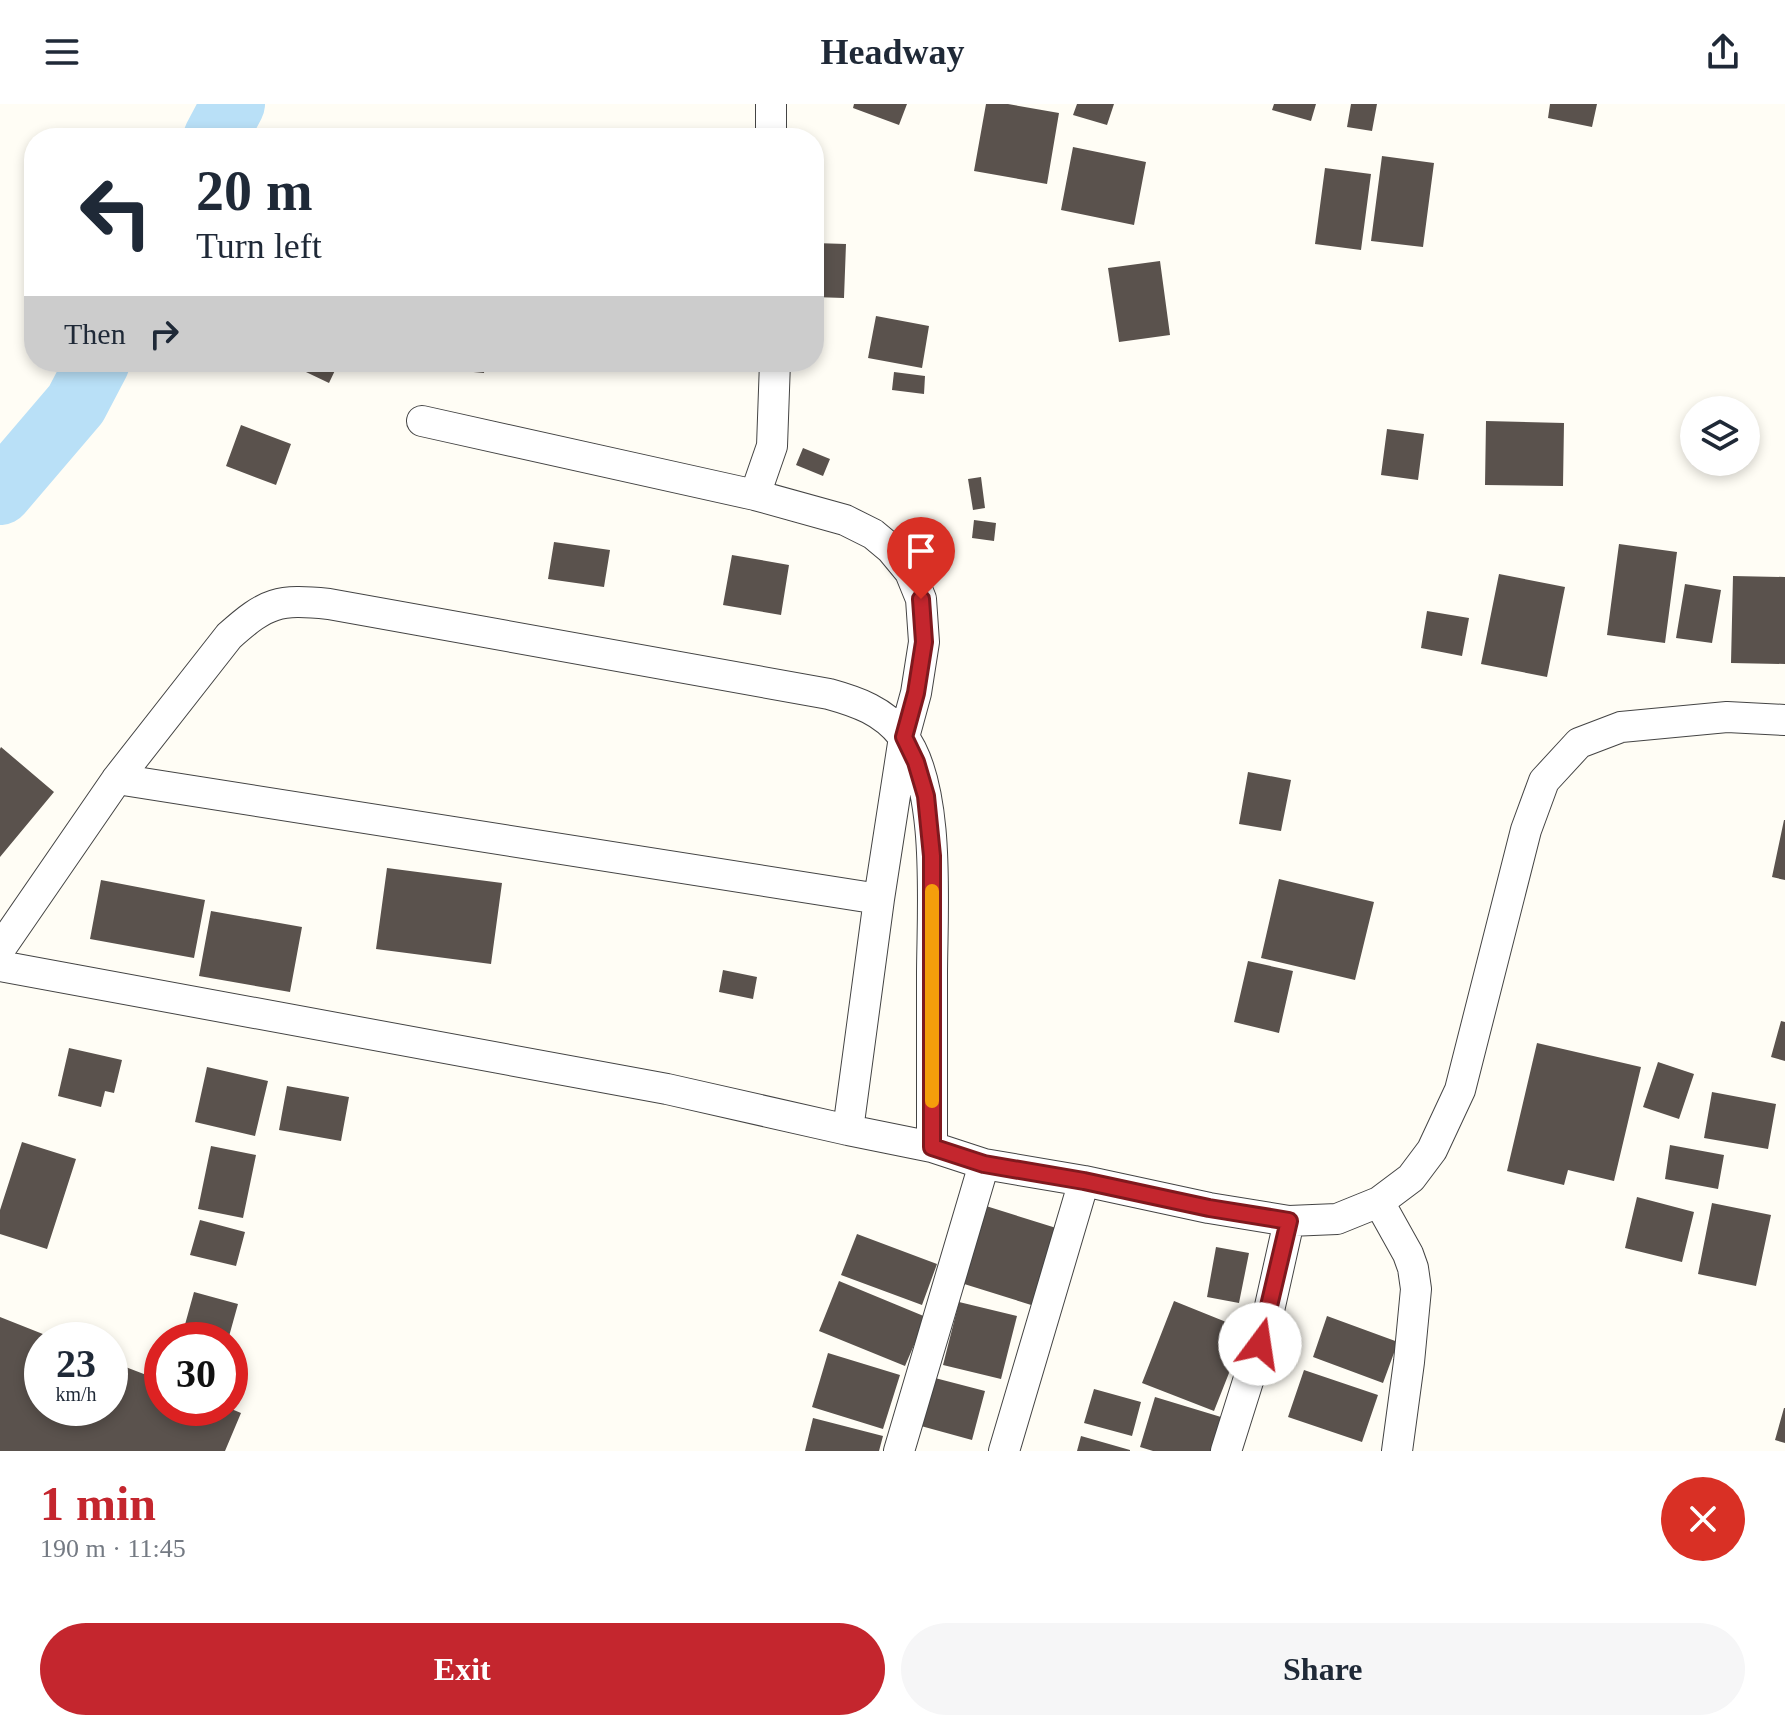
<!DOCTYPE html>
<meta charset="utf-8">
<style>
body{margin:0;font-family:"Times New Roman",serif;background:#f6f6f7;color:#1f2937;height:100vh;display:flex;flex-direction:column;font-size:30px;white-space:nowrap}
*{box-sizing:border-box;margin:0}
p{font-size:26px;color:#747a83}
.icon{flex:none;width:44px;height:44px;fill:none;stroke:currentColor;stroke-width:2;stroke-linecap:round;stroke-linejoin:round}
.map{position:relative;height:1347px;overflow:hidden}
.panel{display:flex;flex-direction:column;background:#fff;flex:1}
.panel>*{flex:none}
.hud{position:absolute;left:24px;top:24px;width:800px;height:244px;border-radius:32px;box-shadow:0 4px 12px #0003;background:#fff;color:#1f2937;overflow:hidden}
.buttons{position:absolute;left:1680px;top:292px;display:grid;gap:16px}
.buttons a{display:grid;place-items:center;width:80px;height:80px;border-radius:50%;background:#fff;box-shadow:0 4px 12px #0003;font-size:40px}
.speed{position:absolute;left:24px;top:1218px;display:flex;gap:16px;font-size:40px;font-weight:700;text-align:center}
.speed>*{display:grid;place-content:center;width:104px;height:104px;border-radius:50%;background:#fff;box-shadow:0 4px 12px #0003;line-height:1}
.speed small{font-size:20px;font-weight:400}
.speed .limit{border:12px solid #d22;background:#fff;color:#111}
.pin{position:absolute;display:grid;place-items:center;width:68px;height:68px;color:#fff;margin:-82px -34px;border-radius:50% 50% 50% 0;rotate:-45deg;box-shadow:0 0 8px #0007}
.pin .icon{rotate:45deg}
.me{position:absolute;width:88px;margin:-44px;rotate:14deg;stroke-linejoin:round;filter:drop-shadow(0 0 6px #0008)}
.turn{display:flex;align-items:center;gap:28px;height:168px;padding:0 40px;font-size:36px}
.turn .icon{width:104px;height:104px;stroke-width:2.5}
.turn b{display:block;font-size:56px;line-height:68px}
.then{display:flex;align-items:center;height:76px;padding:0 40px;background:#0003;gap:16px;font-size:30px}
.round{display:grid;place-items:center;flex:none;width:84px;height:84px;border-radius:42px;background:#f6f6f7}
.head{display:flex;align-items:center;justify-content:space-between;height:136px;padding:0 40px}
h1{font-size:48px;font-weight:800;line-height:60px;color:#c4262e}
.button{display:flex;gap:16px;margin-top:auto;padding:16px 40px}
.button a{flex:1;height:92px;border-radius:48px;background:#c4262e;color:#fff;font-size:32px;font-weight:800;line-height:92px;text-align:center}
.button a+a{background:#f6f6f7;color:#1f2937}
header{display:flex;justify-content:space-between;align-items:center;height:104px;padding:0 40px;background:#fff;font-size:36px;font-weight:800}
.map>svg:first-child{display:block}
</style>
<header><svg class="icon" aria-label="menu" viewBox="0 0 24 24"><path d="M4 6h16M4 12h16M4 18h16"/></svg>Headway<svg class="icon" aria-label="share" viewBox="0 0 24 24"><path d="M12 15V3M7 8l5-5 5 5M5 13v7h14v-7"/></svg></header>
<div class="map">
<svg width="1785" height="1347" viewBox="0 0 1785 1347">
<rect width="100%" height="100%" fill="#fffdf5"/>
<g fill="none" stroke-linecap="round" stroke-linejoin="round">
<path stroke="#b9e0f7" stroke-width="64" d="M215 34 233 0
M0 389 76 300 98 258"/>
</g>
<path fill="#5a524d" d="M854 0H907L899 21 853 4Z
M986 0H1008L1059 9 1047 80 974 67Z
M1077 0H1114L1107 21 1073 11Z
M1274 0H1316L1311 17 1272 6Z
M1351 0H1377L1372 27 1347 23Z
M1550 0H1597L1592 23 1548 14Z
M1073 43 1146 58 1134 121 1061 106Z
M1382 52 1434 59 1423 143 1371 137Z
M1325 64 1371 70 1361 146 1315 140Z
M814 139 846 140 844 194 814 193Z
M1160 157 1170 231 1119 238 1108 164Z
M876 212 929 222 922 264 868 254Z
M285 258H339L329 279Z
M453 258H485L484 269 452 266Z
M894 268 925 272 924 290 892 286Z
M1486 317 1564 319 1563 382 1485 381Z
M241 321 291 340 276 381 226 362Z
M1387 325 1424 330 1418 376 1381 371Z
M803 344 830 355 823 372 796 361Z
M981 373 985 404 973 406 968 375Z
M974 416 996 419 994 437 972 434Z
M554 438 610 446 604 483 548 475Z
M1619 440 1677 448 1665 539 1607 531Z
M732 451 789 461 781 511 723 501Z
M1499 470 1565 483 1547 573 1481 560Z
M1733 472 1785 473V560L1731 559Z
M1685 480 1721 486 1712 539 1676 534Z
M1427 507 1469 514 1462 552 1421 544Z
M1 643 54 688 0 753V645Z
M1248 668 1291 676 1281 727 1239 720Z
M1784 716H1785V776L1772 773Z
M387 764 502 779 491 860 376 845Z
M1279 775 1374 798 1355 876 1261 854Z
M101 776 205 796 194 854 90 835Z
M211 807 302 823 290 888 199 872Z
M1248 857 1293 867 1279 929 1234 918Z
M723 866 757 873 753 895 719 888Z
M1781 917 1785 918V957L1771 953Z
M1537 939 1641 963 1614 1077 1568 1066 1564 1081 1507 1067Z
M69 944 122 956 114 989 105 987 101 1003 58 992Z
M1658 958 1694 970 1679 1015 1643 1003Z
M207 963 268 977 255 1032 195 1018Z
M287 982 349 993 341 1037 279 1026Z
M1712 988 1776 1000 1768 1045 1704 1034Z
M22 1038 76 1055 47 1145 0 1130V1106Z
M1670 1041 1724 1051 1718 1085 1665 1075Z
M211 1042 256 1051 243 1114 198 1105Z
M1637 1093 1694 1108 1682 1158 1625 1144Z
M1712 1099 1771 1111 1756 1182 1698 1170Z
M986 1102 1069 1128 1044 1205 961 1179Z
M200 1116 245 1128 236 1162 190 1151Z
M857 1130 937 1160 922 1201 841 1171Z
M1216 1143 1249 1149 1239 1199 1207 1193Z
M839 1177 926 1213 905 1262 819 1227Z
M194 1188 238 1200 228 1236 181 1235Z
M1174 1197 1246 1226 1214 1307 1142 1279Z
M959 1198 1017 1212 1001 1275 943 1261Z
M1327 1212 1398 1238 1383 1279 1313 1253Z
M0 1213 58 1236H42V1304H110V1257L162 1277V1304H229L241 1309 225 1347H0Z
M828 1249 900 1271 883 1325 812 1303Z
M1304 1266 1378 1291 1362 1338 1288 1313Z
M935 1274 985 1287 972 1336 921 1322Z
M1094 1285 1141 1298 1132 1332 1084 1319Z
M1155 1293 1221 1313 1211 1347H1153L1140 1343Z
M1784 1304H1785V1339L1775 1336Z
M813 1314 883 1332 879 1347H805Z
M1081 1332 1130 1346V1347H1077Z"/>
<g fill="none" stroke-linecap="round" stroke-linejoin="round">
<defs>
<path id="street" d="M771 34V0
M422 317 755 391 845 416 873 430 891 445 910 468 921 495 924 538 916 589 904 633 879 795 848 1026
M755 391 772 342 775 258
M117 675 879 795
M0 845 117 675 229 532C267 498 278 495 329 500L829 590C858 598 883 607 902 631 942 681 932 809 932 871 932 928 932 986 932 1043
M0 862 667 985 848 1026 932 1043 984 1060 1084 1077 1209 1104 1289 1117 1337 1115 1379 1098 1411 1074 1432 1046 1460 986 1526 726 1544 677 1579 639 1621 623 1727 613 1785 616
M1379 1098 1408 1150 1413 1164 1416 1185 1409 1258 1397 1347
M899 1347 984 1060
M1004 1347 1084 1077
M1226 1347 1266 1220 1289 1117"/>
</defs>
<use href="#street" stroke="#444" stroke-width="32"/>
<use href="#street" stroke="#fff" stroke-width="30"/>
</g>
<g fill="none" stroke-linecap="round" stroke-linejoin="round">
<defs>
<path id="route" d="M921 495 924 538 916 589 904 633 916 658 926 692 932 752V1043L984 1060 1084 1077 1209 1104 1289 1117 1260 1240"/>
</defs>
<use href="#route" stroke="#7f191e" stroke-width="20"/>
<use href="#route" stroke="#c4262e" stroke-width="14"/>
<path stroke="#f59e0b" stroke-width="14" d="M932 997V787"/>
</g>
</svg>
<div class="buttons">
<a><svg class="icon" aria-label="layers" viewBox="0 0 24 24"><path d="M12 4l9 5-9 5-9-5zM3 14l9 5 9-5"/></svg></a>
</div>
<div class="speed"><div>23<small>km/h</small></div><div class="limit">30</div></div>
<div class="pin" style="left:921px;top:495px;background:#d93025"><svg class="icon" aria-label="arrive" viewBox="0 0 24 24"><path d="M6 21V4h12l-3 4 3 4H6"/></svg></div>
<svg class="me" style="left:1260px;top:1240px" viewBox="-20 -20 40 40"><circle r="19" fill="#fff"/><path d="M0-13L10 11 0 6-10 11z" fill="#c4262e"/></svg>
<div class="hud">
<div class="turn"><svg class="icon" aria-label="left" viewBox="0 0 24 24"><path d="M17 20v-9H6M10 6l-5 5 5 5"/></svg><div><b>20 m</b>Turn left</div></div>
<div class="then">Then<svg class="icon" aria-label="right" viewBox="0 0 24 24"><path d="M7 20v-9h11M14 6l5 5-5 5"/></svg></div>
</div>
</div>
<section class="panel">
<div class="head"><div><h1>1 min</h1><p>190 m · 11:45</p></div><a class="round" style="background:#d93025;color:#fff"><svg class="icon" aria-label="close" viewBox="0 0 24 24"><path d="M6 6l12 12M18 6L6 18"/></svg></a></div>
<div class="button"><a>Exit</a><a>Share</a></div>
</section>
